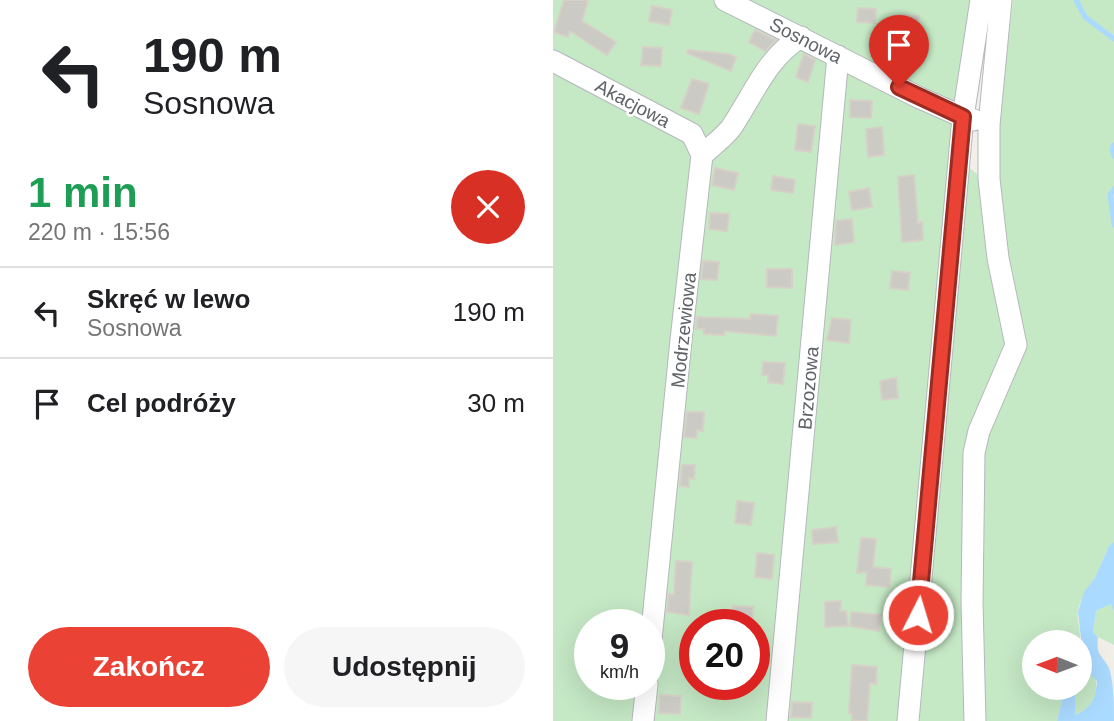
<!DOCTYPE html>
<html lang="pl">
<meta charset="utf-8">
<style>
body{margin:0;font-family:Arial,sans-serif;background:#f6f6f6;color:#202124;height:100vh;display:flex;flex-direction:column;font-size:26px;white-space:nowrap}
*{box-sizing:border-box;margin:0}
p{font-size:23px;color:#757577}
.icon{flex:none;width:38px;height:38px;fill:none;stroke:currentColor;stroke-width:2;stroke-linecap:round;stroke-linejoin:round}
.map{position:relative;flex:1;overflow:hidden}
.drawer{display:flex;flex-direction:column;background:#fff;width:553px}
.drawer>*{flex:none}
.top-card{background:#fff;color:#202124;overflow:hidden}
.needle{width:46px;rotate:271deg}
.buttons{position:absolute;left:469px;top:630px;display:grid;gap:14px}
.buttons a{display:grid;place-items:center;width:70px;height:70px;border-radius:50%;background:#fff;box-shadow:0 7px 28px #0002;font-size:35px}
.speed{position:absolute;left:21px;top:609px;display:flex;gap:14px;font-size:35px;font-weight:700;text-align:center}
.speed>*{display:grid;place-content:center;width:91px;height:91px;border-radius:50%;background:#fff;box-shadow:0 7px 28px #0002;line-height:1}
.speed small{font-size:18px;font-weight:400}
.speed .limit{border:10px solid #d22;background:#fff;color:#111}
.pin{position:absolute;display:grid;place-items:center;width:60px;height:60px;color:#fff;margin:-72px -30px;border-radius:50% 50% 50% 0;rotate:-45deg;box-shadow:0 0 7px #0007}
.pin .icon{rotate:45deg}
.me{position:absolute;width:77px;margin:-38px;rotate:5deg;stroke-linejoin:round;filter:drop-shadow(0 0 5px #0008)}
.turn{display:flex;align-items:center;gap:24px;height:147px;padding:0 28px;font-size:32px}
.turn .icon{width:91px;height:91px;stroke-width:2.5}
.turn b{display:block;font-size:49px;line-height:60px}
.round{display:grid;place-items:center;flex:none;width:74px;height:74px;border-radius:37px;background:#f6f6f6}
.headline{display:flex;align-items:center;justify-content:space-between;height:119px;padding:0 28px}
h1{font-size:42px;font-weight:700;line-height:52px;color:#1e9e55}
.primary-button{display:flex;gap:14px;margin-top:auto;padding:14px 28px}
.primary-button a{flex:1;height:80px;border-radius:42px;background:#ea4335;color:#fff;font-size:28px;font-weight:700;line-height:80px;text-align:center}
.primary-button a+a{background:#f6f6f6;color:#202124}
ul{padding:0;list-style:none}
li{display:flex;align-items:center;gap:21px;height:91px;padding:0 28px;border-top:2px solid #e0e0e0}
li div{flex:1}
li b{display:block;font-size:26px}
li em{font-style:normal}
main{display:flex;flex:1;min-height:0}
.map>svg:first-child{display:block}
</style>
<main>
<section class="drawer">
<div class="top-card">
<div class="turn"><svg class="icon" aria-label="left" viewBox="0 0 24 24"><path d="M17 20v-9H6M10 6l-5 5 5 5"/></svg><div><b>190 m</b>Sosnowa</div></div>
</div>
<div class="headline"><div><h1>1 min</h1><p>220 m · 15:56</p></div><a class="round" style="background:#d93025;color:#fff"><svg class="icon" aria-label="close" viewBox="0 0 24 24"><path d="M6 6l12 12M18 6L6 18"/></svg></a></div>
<ul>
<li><svg class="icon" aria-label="left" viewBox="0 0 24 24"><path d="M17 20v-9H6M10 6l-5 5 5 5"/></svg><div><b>Skręć w lewo</b><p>Sosnowa</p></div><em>190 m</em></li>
<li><svg class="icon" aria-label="arrive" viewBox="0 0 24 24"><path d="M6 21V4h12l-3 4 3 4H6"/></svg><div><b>Cel podróży</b></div><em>30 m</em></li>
</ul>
<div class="primary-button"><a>Zakończ</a><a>Udostępnij</a></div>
</section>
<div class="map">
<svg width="561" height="721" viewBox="0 0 561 721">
<rect width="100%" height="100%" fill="#f1efe8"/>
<path fill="#c5e8c5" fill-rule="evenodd" d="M0 0H434L414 166 424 174 456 334 414 442 418 721H0ZM37 625H96V684H37ZM142 625H201V684H142Z
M460 0H561V542C551 550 549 565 543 576 537 588 528 596 525 610 523 620 529 632 526 642H481V688H512L504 721H432L427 449 470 342 439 175Z
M558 604 561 612V645L545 637 540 632 543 611Z
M539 666C547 688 545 706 522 715L521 690 527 688 529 668Z"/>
<path fill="#aadaff" d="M561 542V612L558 604 543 611 540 632 545 637C543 657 549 654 556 668 561 684 561 704 561 721H504L512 688H522V715C539 708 543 698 544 681L538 675 539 667 529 668 527 671 528 638 525 612 531 592 542 578 556 546Z"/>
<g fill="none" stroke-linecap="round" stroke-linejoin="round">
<path stroke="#aadaff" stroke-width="5" d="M523 0 532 17 561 39
M561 145 559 150 561 156
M561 189 557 195 561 225"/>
</g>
<path fill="#cccac5" stroke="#d6d1c6" stroke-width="2" d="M11 0H35L29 21 63 42 54 55 17 31 15 37 1 32Z
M99 6 119 10 116 25 96 21Z
M305 8 323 9 322 23 304 22Z
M345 15 366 16 365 40 344 39Z
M202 30 223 40 212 51 196 42Z
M90 47 109 48 108 66 88 65Z
M135 50 175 54 183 57 178 71 134 53Z
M251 54 262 60 255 82 243 77Z
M139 79 156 84 146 114 128 108Z
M297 100 319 101 318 118 297 117Z
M245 124 262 126 258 152 242 150Z
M329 127 331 155 315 157 313 129Z
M162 168 185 173 181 190 159 185Z
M361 175 365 223 369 222 370 240 349 242 345 177Z
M220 176 242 180 240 193 218 190Z
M316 188 319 207 299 210 296 192Z
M157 213 176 214 174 231 156 229Z
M299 219 301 242 282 245 283 221Z
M150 261 166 262 164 280 148 279Z
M214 269H239V288L214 287Z
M339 271 357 273 355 290 337 288Z
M198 314 225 316 223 336 172 331 171 335 151 334V329H143L144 317 197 319Z
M279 318 298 320 296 343 274 340Z
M210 362 232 363 230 384 215 382V375H209Z
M343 378 345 398 329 400 327 381Z
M134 412H151L150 431 144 430 143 438 131 437Z
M129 465H142L141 479 136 478V487L127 486Z
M184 501 201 503 198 525 182 523Z
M283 527 285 542 260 544 259 530Z
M308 538 323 539 320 567 338 569 336 587 313 585 314 572 304 573Z
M204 553 221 555 219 579 202 577Z
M123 561 139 562 136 615 114 612 116 594 121 595Z
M288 601 287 611H293L295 626 272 627V602Z
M180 606 200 607 199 625H179Z
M298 612 328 615 326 631 297 626Z
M299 665 324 667 323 684 317 683 314 721H299V714L296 713Z
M107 695 128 696 127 714 106 713Z
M239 702 259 703 258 718 238 717Z"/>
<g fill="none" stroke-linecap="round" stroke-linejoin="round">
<defs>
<path id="minor" d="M172 0 367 98 410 117 421 120
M0 61 139 134 149 155
M96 660 128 340 149 155C159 146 170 138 178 128 200 96 213 58 248 37
M90 721 94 684
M224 721 285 56
M355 721 410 117 428 0
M422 721 419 602 421 453 426 431 463 345 445 258 436 179V125L448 0"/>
</defs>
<use href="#minor" stroke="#b5b8bc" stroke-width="23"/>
<use href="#minor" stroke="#fff" stroke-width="21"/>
</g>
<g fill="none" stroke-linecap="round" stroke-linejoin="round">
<defs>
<path id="route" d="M346 87 410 117 365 615"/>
</defs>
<use href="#route" stroke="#982c22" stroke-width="18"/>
<use href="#route" stroke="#ea4335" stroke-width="12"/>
</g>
<g text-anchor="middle" stroke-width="5" stroke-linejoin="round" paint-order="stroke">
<g font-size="19" fill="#5f6368" stroke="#fff">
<text transform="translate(253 40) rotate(27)" y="7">Sosnowa</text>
<text transform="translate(80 103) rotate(28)" y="7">Akacjowa</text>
<text transform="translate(130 330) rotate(-84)" y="7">Modrzewiowa</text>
<text transform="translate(255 388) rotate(-85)" y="7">Brzozowa</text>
</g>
</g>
</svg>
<div class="buttons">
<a><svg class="needle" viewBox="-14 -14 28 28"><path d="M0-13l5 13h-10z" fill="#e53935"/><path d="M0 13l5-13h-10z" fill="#757577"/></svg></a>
</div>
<div class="speed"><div>9<small>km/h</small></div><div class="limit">20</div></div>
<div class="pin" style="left:346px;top:87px;background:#d93025"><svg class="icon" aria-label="arrive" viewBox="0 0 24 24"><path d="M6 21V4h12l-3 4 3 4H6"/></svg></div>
<svg class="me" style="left:365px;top:615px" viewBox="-20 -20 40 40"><circle r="17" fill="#ea4335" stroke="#fff" stroke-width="3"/><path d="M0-11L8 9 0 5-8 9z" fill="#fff"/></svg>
</div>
</main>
